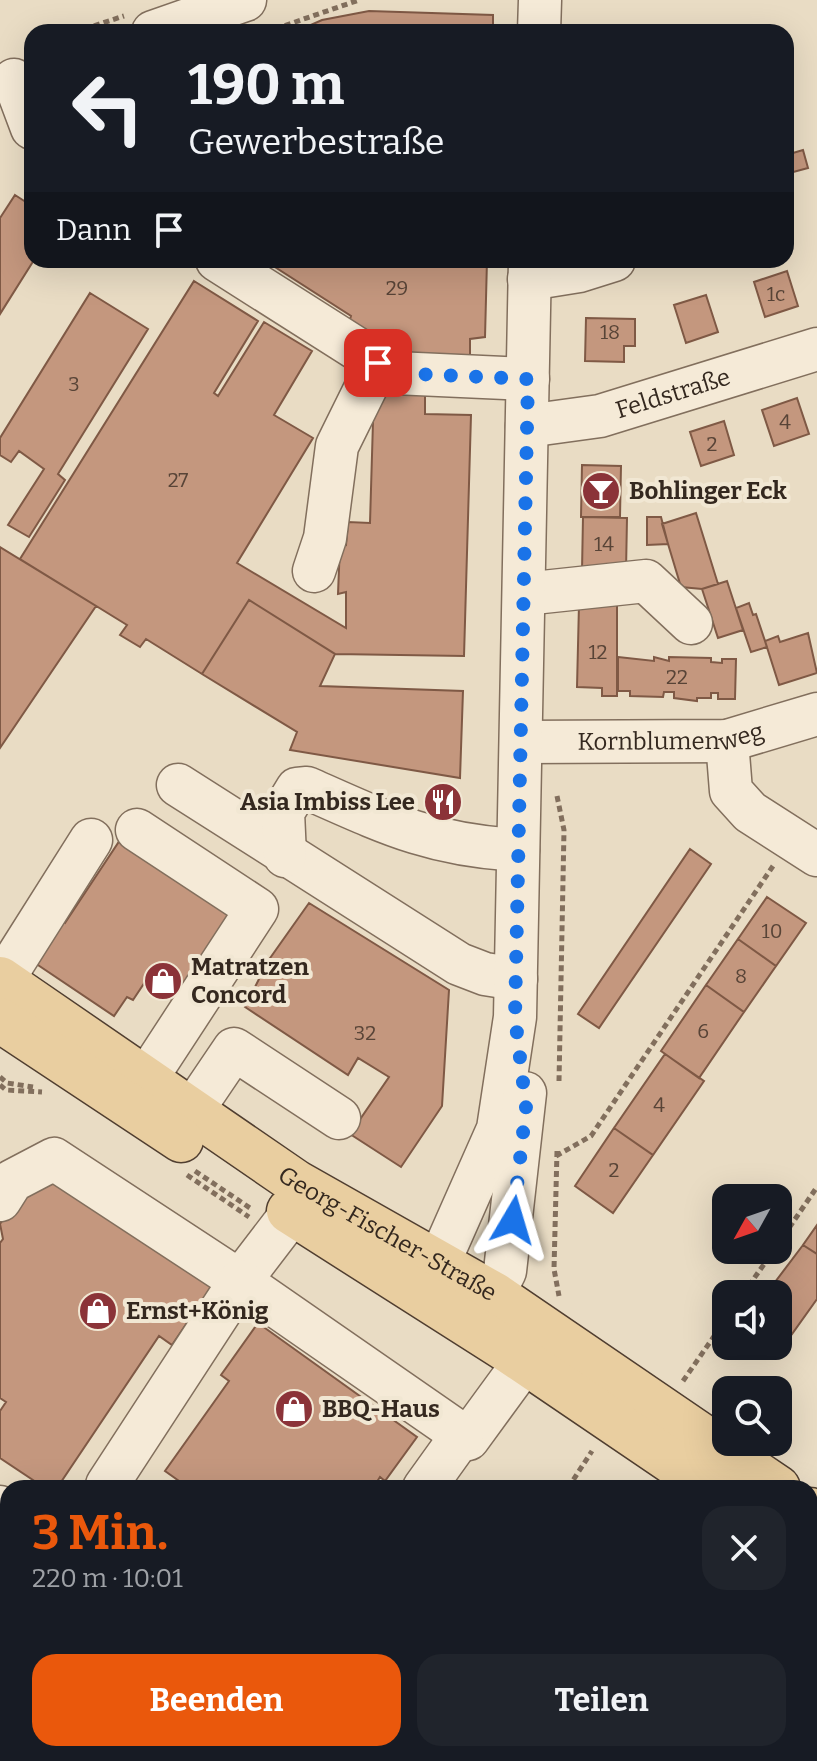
<!DOCTYPE html>
<html lang="de">
<meta charset="utf-8">
<style>
body{margin:0;font-family:Bitter,serif;background:#20242c;color:#f1f3f6;height:100vh;display:flex;flex-direction:column;font-size:30px;white-space:nowrap}
*{box-sizing:border-box;margin:0}
p{font-size:26px;color:#9ea1a6}
.icon{flex:none;width:44px;height:44px;fill:none;stroke:currentColor;stroke-width:2;stroke-linecap:round;stroke-linejoin:round}
.map{position:relative;flex:1;overflow:hidden}
.details{position:absolute;left:0px;top:1480px;width:818px;height:282px;display:flex;flex-direction:column;background:#171b24;border-radius:24px 24px 0 0;box-shadow:0 8px 32px #0002}
.details>*{flex:none}
.banner{position:absolute;left:24px;top:24px;width:770px;height:244px;border-radius:24px;box-shadow:0 8px 32px #0002;background:#171b24;color:#f1f3f6;overflow:hidden}
.needle{width:52px;rotate:230deg}
.tools{position:absolute;left:712px;top:1184px;display:grid;gap:16px}
.tools a{display:grid;place-items:center;width:80px;height:80px;border-radius:16px;background:#171b24;box-shadow:0 8px 32px #0002;font-size:40px}
.pin{position:absolute;display:grid;place-items:center;width:68px;height:68px;color:#fff;margin:-34px;border-radius:16px;box-shadow:0 4px 12px #0006}
.me{position:absolute;width:88px;margin:-44px;rotate:7deg;stroke-linejoin:round;filter:drop-shadow(0 0 6px #0008)}
.turn{display:flex;align-items:center;gap:28px;height:168px;padding:0 32px;font-size:36px}
.turn .icon{width:104px;height:104px;stroke-width:2.5}
.turn b{display:block;font-size:56px;line-height:68px}
.then{display:flex;align-items:center;height:76px;padding:0 32px;background:#0003;gap:16px;font-size:30px}
.round{display:grid;place-items:center;flex:none;width:84px;height:84px;border-radius:24px;background:#20242c}
.overview{display:flex;align-items:center;justify-content:space-between;height:136px;padding:0 32px}
h1{font-size:48px;font-weight:700;line-height:60px;color:#ea580c}
.primary-button{display:flex;gap:16px;margin-top:auto;padding:16px 32px}
.primary-button a{flex:1;height:92px;border-radius:24px;background:#ea580c;color:#fff;font-size:32px;font-weight:700;line-height:92px;text-align:center}
.primary-button a+a{background:#20242c;color:#f1f3f6}
.map>svg:first-child{display:block}
</style>
<div class="map">
<svg width="817" height="1761" viewBox="0 0 817 1761">
<rect width="100%" height="100%" fill="#e9dcc4"/>
<path fill="#c4977e" stroke="#7f5945" stroke-width="2" d="M369 11 493 15V32H295L322 20Z
M803 150 808 168 786 174V155Z
M15 195 32 206 34 260 0 314V218Z
M264 260H487L485 337 470 339V363L389 365 345 336 351 316Z
M787 271 798 306 765 317 754 282Z
M194 281 258 321 214 393 218 396 264 322 312 351 274 415 313 438 237 563 346 628V592L338 594 340 544 346 545 348 522 370 523 374 388 425 391V414L471 415 464 656 335 654 249 600 202 674 146 639 140 647 120 635 127 625 20 559Z
M90 293 148 329 58 474 65 480 29 537 8 525 44 469 19 451 11 462 0 455V438Z
M706 295 718 332 686 343 674 305Z
M586 318 635 319V346H624V362L585 361Z
M797 398 809 434 774 446 762 410Z
M724 421 734 455 701 466 690 432Z
M582 465 621 466 620 517H581Z
M696 513 718 584 702 589 681 587 662 524Z
M583 517 627 518 626 571H582Z
M647 517H661L668 544 647 545Z
M0 547 96 606 0 748Z
M727 581 743 630 718 638 702 589Z
M249 600 335 654 320 686 463 691 460 778 290 750 297 732 202 674Z
M749 603 753 615 756 614 767 647 751 652 736 608Z
M579 604 617 605V696H602V688L577 687Z
M808 633 817 673 779 685 765 641 778 636 780 642Z
M618 657 654 661V657L669 661V657L711 658V662L722 663V659H736L735 699H718V693H711V698H697V701L674 698V692H664L663 697 630 696V691H618Z
M124 834 236 909 175 1002 145 982 133 1000 127 997 114 1016 29 959 56 918 65 923Z
M690 849 711 864 599 1028 578 1014Z
M767 897 806 923 776 966 738 939Z
M309 903 449 990 442 1106 401 1167 350 1134 389 1077 358 1058 348 1075 245 1007 268 961Z
M738 939 776 966 744 1012 706 985Z
M706 985 744 1012 699 1078 661 1051Z
M665 1054 704 1081 653 1155 614 1128Z
M614 1128 653 1155 613 1213 575 1186Z
M37 1169 212 1286 172 1345 159 1336 57 1488H45L0 1458V1411L6 1402 0 1398V1243L3 1239 0 1224Z
M817 1225V1254L803 1245Z
M803 1245 817 1254V1299L792 1334 778 1324V1294H766Z
M258 1323 417 1437 385 1481 380 1477 373 1488H189L165 1471 229 1381 221 1375Z
M417 1754H602L612 1761H412Z"/>
<g fill="none" stroke-linecap="round" stroke-linejoin="round">
<defs>
<g id="minor">
<path d="M153 32 245 0"/>
<path d="M539 32 540 0"/>
<path d="M14 80 32 128"/>
<path d="M217 260 395 373 528 379"/>
<path d="M529 279 579 271 614 260"/>
<path id="s1" d="M527 426 600 416 817 349"/>
<path d="M314 571 325 538 337 446 378 363"/>
<path d="M524 594 646 581 691 623"/>
<path d="M727 741 731 791 750 812 817 855"/>
<path id="s2" d="M521 742 727 741 817 714"/>
<path d="M178 785 459 964 485 974 516 979"/>
<path d="M137 830 257 909 146 1079"/>
<path d="M285 856 283 812 297 789 307 788C386 823 430 845 518 850"/>
<path d="M0 996 8 984 12 965 91 840"/>
<path d="M192 1111 234 1049 339 1118"/>
<path d="M0 1200 12 1181 54 1159 240 1281 292 1213 306 1188"/>
<path d="M425 1294 498 1129 515 1017 530 260"/>
<path d="M477 1327 505 1271 525 1093"/>
<path d="M111 1488 107 1485 240 1281 468 1439 525 1361"/>
<path d="M424 1488 462 1435"/>
<path d="M0 1507 8 1513"/>
<path d="M0 1558 8 1545"/>
</g>
<g id="major">
<path id="s3" d="M0 979 297 1183 495 1295 778 1488"/>
<path d="M0 1020 181 1140"/>
<path d="M289 1211 512 1353 711 1488"/>
<path d="M810 1510 817 1515"/>
<path d="M810 1557 817 1563"/>
</g>
</defs>
<use href="#minor" stroke="#826f5d" stroke-width="45"/>
<use href="#major" stroke="#503e30" stroke-width="47"/>
<path stroke="#826f5d" stroke-width="5" stroke-dasharray="6 4" stroke-linecap="butt" d="M75 32 124 16
M266 32 359 0
M557 796 564 830 559 1081
M0 1077 7 1083 33 1087
M0 1085 6 1090 42 1092
M557 1151 554 1269 559 1296
M556 1156 591 1136 773 866
M195 1171 253 1210
M187 1175 249 1217
M778 1244 817 1187
M743 1294 774 1250
M683 1381 726 1319
M568 1488 592 1451"/>
<use href="#minor" stroke="#f5ead7" stroke-width="42"/>
<use href="#major" stroke="#e9cea0" stroke-width="44"/>
</g>
<g fill="none" stroke-linecap="round" stroke-linejoin="round">
<path stroke="#1a73e8" stroke-width="14" stroke-dasharray="0 25.2" d="M378 363 395 373 528 379 515 1017 526 1107 513 1220"/>
</g>
<defs>
<symbol id="bar-disc" viewBox="-11 -11 22 22"><circle r="9.5" fill="#8b3338" stroke="#f1e7d3"/><path d="M-6-5H6L.8 .8V4.5H3.5V6h-7V4.5H-.8V.8Z" fill="#fff"/></symbol>
<symbol id="restaurant-disc" viewBox="-11 -11 22 22"><circle r="9.5" fill="#8b3338" stroke="#f1e7d3"/><path d="M-5-6h1v4h1v-4h1v4h1v-4h1v5L-1.5 .5V6h-2V.5L-5-1ZM5-6V6H3V1.5H1.5Q1.5-4 5-6Z" fill="#fff"/></symbol>
<symbol id="shop-disc" viewBox="-11 -11 22 22"><circle r="9.5" fill="#8b3338" stroke="#f1e7d3"/><path d="M-5-2.5h2.3a2.7 3.5 0 0 1 5.4 0H5L5.5 6h-11ZM-1.5-2.5h3a1.5 2.3 0 0 0-3 0Z" fill="#fff"/></symbol>
</defs>
<g fill-rule="evenodd">
<use href="#bar-disc" x="579" y="469" width="44" height="44"/>
<use href="#restaurant-disc" x="421" y="780" width="44" height="44"/>
<use href="#shop-disc" x="141" y="959" width="44" height="44"/>
<use href="#shop-disc" x="76" y="1289" width="44" height="44"/>
<use href="#shop-disc" x="272" y="1387" width="44" height="44"/>
</g>
<g text-anchor="middle" stroke-width="8" stroke-linejoin="round" paint-order="stroke">
<g font-size="20" fill="#584437">
<text x="397" y="295">29</text>
<text x="776" y="301">1c</text>
<text x="610" y="339">18</text>
<text x="74" y="391">3</text>
<text x="785" y="429">4</text>
<text x="712" y="451">2</text>
<text x="178" y="487">27</text>
<text x="604" y="551">14</text>
<text x="598" y="659">12</text>
<text x="677" y="684">22</text>
<text x="772" y="938">10</text>
<text x="741" y="983">8</text>
<text x="703" y="1038">6</text>
<text x="365" y="1040">32</text>
<text x="659" y="1112">4</text>
<text x="614" y="1177">2</text>
</g>
<g font-size="24" fill="#34281f" stroke="#f1e7d3">
<text dy="8" stroke="none"><textPath href="#s1" startOffset="150">Feldstraße</textPath></text>
<text dy="8" stroke="none"><textPath href="#s2" startOffset="150">Kornblumenweg</textPath></text>
<text dy="8" stroke="none"><textPath href="#s3" startOffset="464">Georg-Fischer-Straße</textPath></text>
</g>
<g font-size="24" font-weight="bold" fill="#34281f" stroke="#f1e7d3" text-anchor="start">
<text x="629" y="499">Bohlinger Eck</text>
<text x="415" y="810" text-anchor="end">Asia Imbiss Lee</text>
<text x="191" y="975">Matratzen<tspan x="191" dy="28">Concord</tspan></text>
<text x="126" y="1319">Ernst+König</text>
<text x="322" y="1417">BBQ-Haus</text>
</g>
</g>
</svg>
<div class="tools">
<a><svg class="needle" viewBox="-14 -14 28 28"><path d="M0-13l5 13h-10z" fill="#e53935"/><path d="M0 13l5-13h-10z" fill="#9ea1a6"/></svg></a>
<a><svg class="icon" aria-label="sound" viewBox="0 0 24 24"><path d="M4 9h4l5-4v14l-5-4H4zM17 9q2 3 0 6"/></svg></a>
<a><svg class="icon" aria-label="search" viewBox="0 0 24 24"><circle cx="10" cy="10" r="6"/><path d="M15 15l6 6"/></svg></a>
</div>
<div class="pin" style="left:378px;top:363px;background:#d93025"><svg class="icon" aria-label="arrive" viewBox="0 0 24 24"><path d="M6 21V4h12l-3 4 3 4H6"/></svg></div>
<svg class="me" style="left:513px;top:1220px" viewBox="-20 -20 40 40"><path d="M0-17L14 15 0 8-14 15z" fill="#1a73e8" stroke="#fff" stroke-width="4"/></svg>
<div class="banner">
<div class="turn"><svg class="icon" aria-label="left" viewBox="0 0 24 24"><path d="M17 20v-9H6M10 6l-5 5 5 5"/></svg><div><b>190 m</b>Gewerbestraße</div></div>
<div class="then">Dann<svg class="icon" aria-label="arrive" viewBox="0 0 24 24"><path d="M6 21V4h12l-3 4 3 4H6"/></svg></div>
</div>
<section class="details">
<div class="overview"><div><h1>3 Min.</h1><p>220 m · 10:01</p></div><a class="round"><svg class="icon" aria-label="close" viewBox="0 0 24 24"><path d="M6 6l12 12M18 6L6 18"/></svg></a></div>
<div class="primary-button"><a>Beenden</a><a>Teilen</a></div>
</section>
</div>
